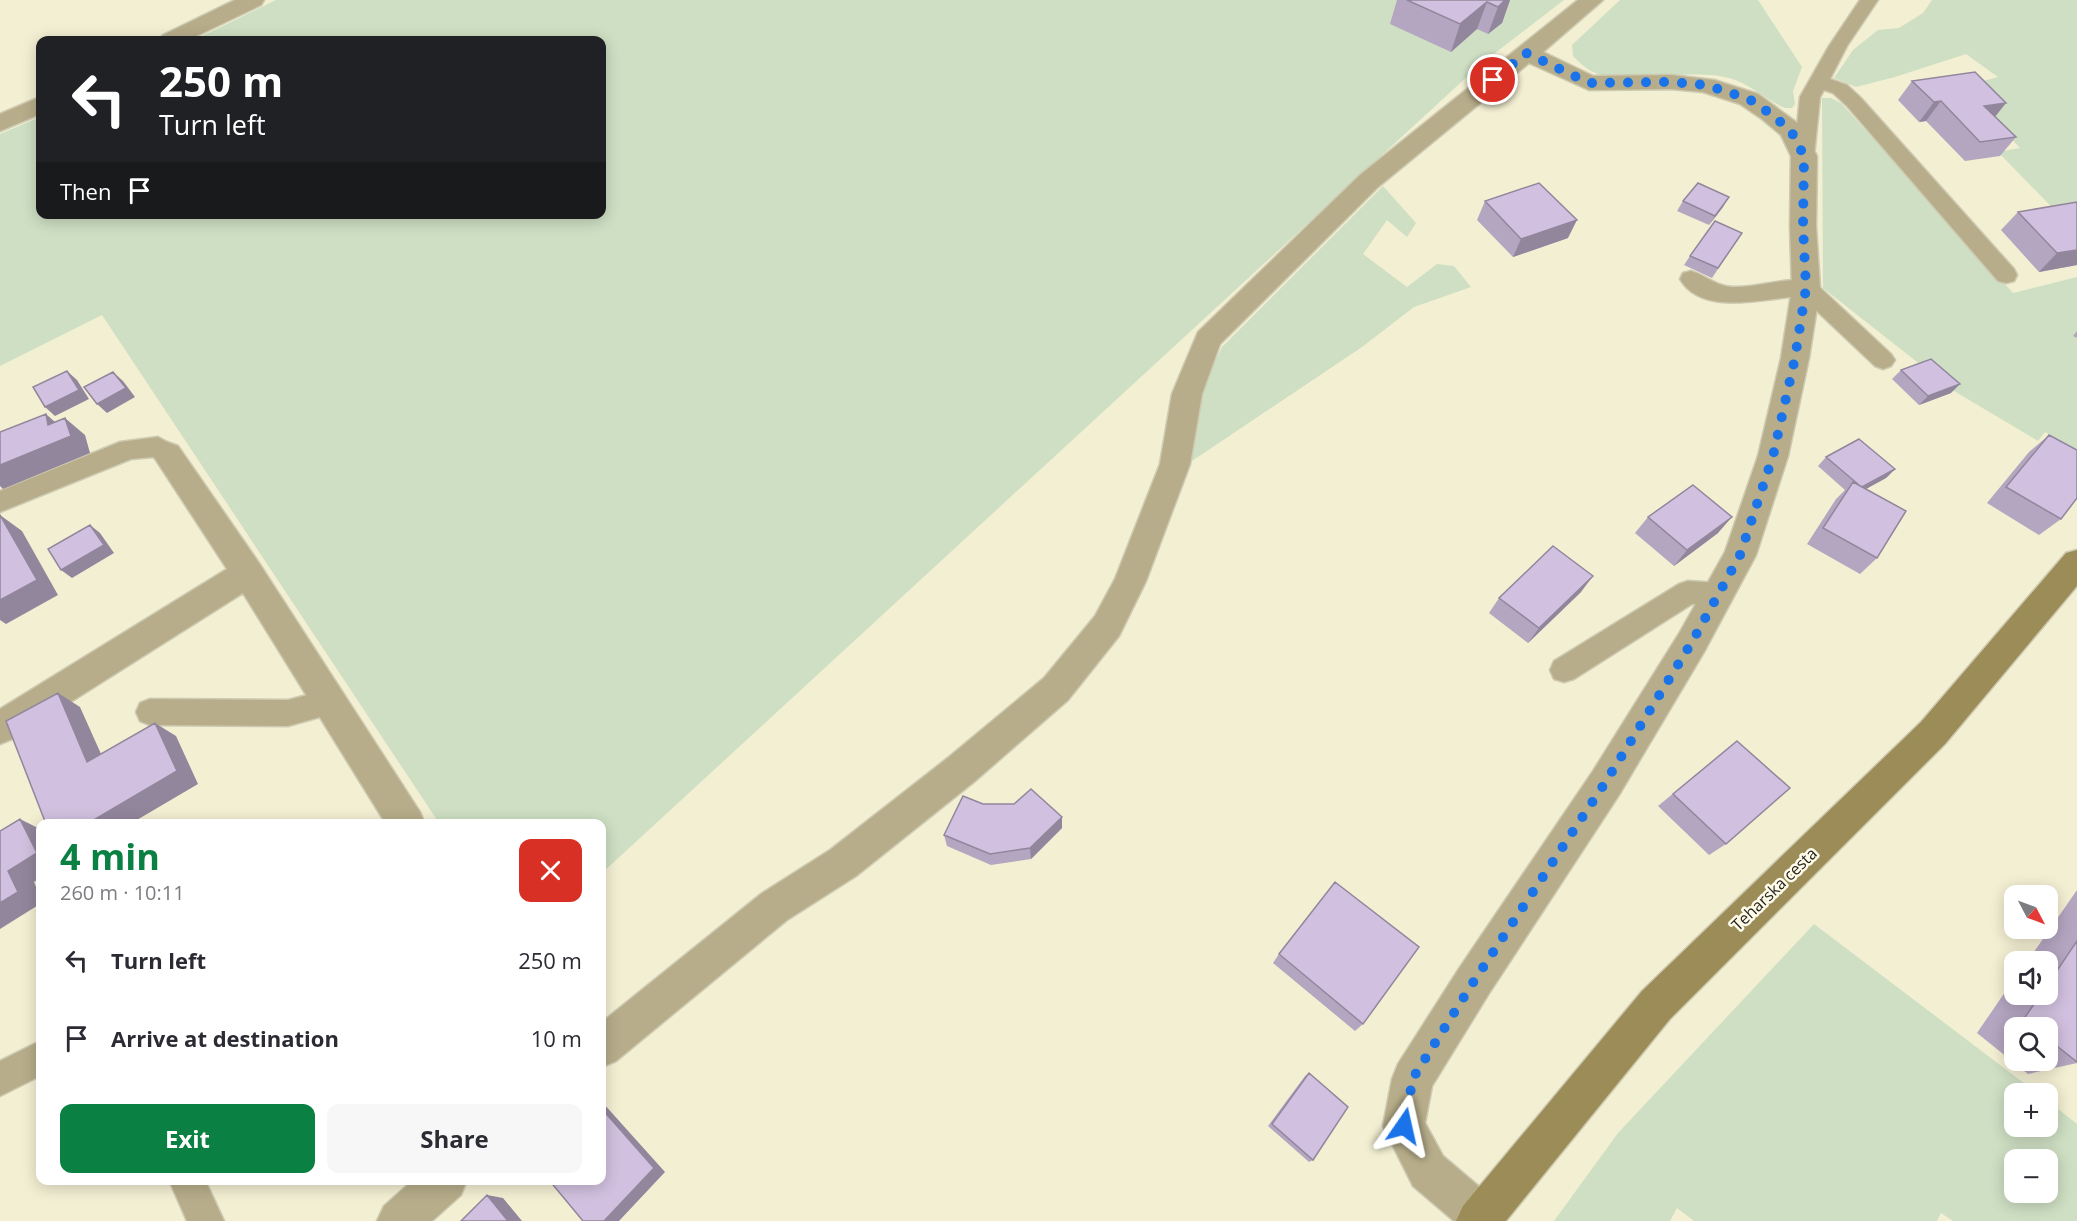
<!DOCTYPE html>
<meta charset="utf-8">
<style>
body{margin:0;font-family:"Open Sans",sans-serif;background:#f7f7f7;color:#2b2b33;height:100vh;display:flex;flex-direction:column;font-size:22px;white-space:nowrap}
*{box-sizing:border-box;margin:0}
p{font-size:20px;color:#7c7c81}
.icon{flex:none;width:33px;height:33px;fill:none;stroke:currentColor;stroke-width:2;stroke-linecap:round;stroke-linejoin:round}
.map{position:relative;flex:1;overflow:hidden}
.side{position:absolute;left:36px;top:819px;width:570px;height:366px;display:flex;flex-direction:column;background:#fff;border-radius:12px;box-shadow:0 3px 15px #0003}
.side>*{flex:none}
.top-card{position:absolute;left:36px;top:36px;width:570px;height:183px;border-radius:12px;box-shadow:0 3px 15px #0003;background:#202124;color:#fff;overflow:hidden}
.needle{width:39px;rotate:131deg}
.buttons{position:absolute;left:2004px;top:885px;display:grid;gap:12px}
.buttons a{display:grid;place-items:center;width:54px;height:54px;border-radius:12px;background:#fff;box-shadow:0 3px 15px #0003;font-size:30px}
.pin{position:absolute;display:grid;place-items:center;width:51px;height:51px;color:#fff;margin:-26px;border:3px solid #fff;border-radius:50%;box-shadow:0 2px 6px #0007}
.me{position:absolute;width:66px;margin:-33px;rotate:11deg;stroke-linejoin:round;filter:drop-shadow(0 0 4px #0008)}
.turn{display:flex;align-items:center;gap:21px;height:126px;padding:0 24px;font-size:27px}
.turn .icon{width:78px;height:78px;stroke-width:2.5}
.turn b{display:block;font-size:42px;line-height:51px}
.then{display:flex;align-items:center;height:57px;padding:0 24px;background:#0003;gap:12px;font-size:22px}
.round{display:grid;place-items:center;flex:none;width:63px;height:63px;border-radius:12px;background:#f7f7f7}
.head{display:flex;align-items:center;justify-content:space-between;height:102px;padding:0 24px}
h1{font-size:36px;font-weight:700;line-height:45px;color:#0b8043}
.primary-button{display:flex;gap:12px;margin-top:auto;padding:12px 24px}
.primary-button a{flex:1;height:69px;border-radius:12px;background:#0b8043;color:#fff;font-size:24px;font-weight:700;line-height:69px;text-align:center}
.primary-button a+a{background:#f7f7f7;color:#2b2b33}
ul{padding:0;list-style:none}
li{display:flex;align-items:center;gap:18px;height:78px;padding:0 24px}
li div{flex:1}
li b{display:block;font-size:22px}
li em{font-style:normal}
.map>svg:first-child{display:block}
</style>
<div class="map">
<svg width="2077" height="1221" viewBox="0 0 2077 1221">
<rect width="100%" height="100%" fill="#f3efd3"/>
<path fill="#cedfc3" fill-rule="evenodd" d="M276 0H1564L1482 63 602 873V824L439 823 102 315 0 366V134L40 117V214H602V40H194Z
M1620 0H1758L1802 67 1793 91 1795 104 1792 108H1785C1766 100 1749 83 1729 78 1693 67 1616 86 1591 71 1584 67 1578 61 1573 56L1572 45Z
M1932 0H2077V233L1998 152 2020 148 1961 87 1998 77 1966 54 1895 77 1856 87 1834 78 1853 50 1878 30 1899 28 1923 13Z
M1822 98H1831L1841 103 2013 293 2077 277V450L2045 432 2038 441 1954 391 1823 288Z
M1383 186 1416 223 1407 237 1387 220 1363 254 1407 287 1437 264 1454 266 1471 287 1414 307 1362 347 1186 465 1199 394 1222 347Z
M1814 924 2037 1093 2014 1094V1126H2048V1101L2077 1124V1221H1953L1941 1213 1937 1221H1694L1677 1208 1670 1221H1554L1618 1133ZM2014 1160H2048V1192H2014Z"/>
<g fill="none" stroke-linecap="round" stroke-linejoin="round">
<defs>
<path id="lane" d="M1860 0H1878L1847 46 1830 79 1847 85 1861 98 2014 269 2017 275 2014 281 2006 283 1998 281 1847 106 1833 93 1824 90 1820 97 1814 156 1811 161 1804 163 1797 161 1794 156 1800 97 1829 46Z
M1691 271C1707 276 1717 287 1734 287 1760 288 1789 275 1814 282L1891 354 1895 360 1891 366 1883 369 1875 366 1801 296C1766 298 1702 317 1680 279L1683 273Z
M158 437 176 447 179 454 176 461 167 464 153 457 131 459 0 512V491L120 442Z
M1688 581 1718 583 1727 586 1731 594 1727 602 1718 605 1692 604 1574 679 1564 682 1554 679 1550 670 1554 661 1679 584Z
M331 689 341 693 345 702 341 711 288 726 150 725 140 721 136 712 140 703 150 699 288 700Z
M40 1041V1076L0 1096V1061Z
M169 1180H205L224 1221H187Z"/>
<path id="street" d="M235 0H264L261 5 188 40H159L163 35Z
M1578 0H1603L1543 52 1593 76 1671 75 1714 80 1758 94 1800 125 1817 156 1816 226 1820 288 1809 358 1788 456 1756 555 1704 652 1619 795 1488 995 1432 1086 1425 1123 1443 1156 1496 1201 1503 1216 1501 1221H1454L1413 1186 1383 1126 1392 1079 1398 1064 1460 967 1593 771 1680 632 1725 552 1758 456 1781 358 1792 288 1790 226 1791 156 1781 135 1762 119 1740 104 1703 92 1671 89 1589 90 1529 63 1378 187 1220 344 1202 394 1190 464 1146 581 1119 636 1068 700 975 781 856 876 787 920 616 1061 602 1067V1022L761 894 830 850 949 757 1044 678 1095 616 1115 579 1160 464 1172 394 1198 332 1360 175Z
M40 97V114L0 131V114Z
M167 442 178 446 259 563 420 812 425 824H386L243 593 12 739 0 744V709L227 569 152 454 156 446Z
M413 1180H467L461 1195 432 1221H377L384 1206Z"/>
<path id="secondary" d="M2077 550V586L1945 744 1670 1019 1506 1221H1456L1463 1206 1642 991 1921 722 2066 553Z"/>
</defs>
<use href="#lane" stroke="#cecab2" stroke-width="3"/>
<use href="#street" stroke="#cecab2" stroke-width="3"/>
<use href="#secondary" stroke="#cecab2" stroke-width="3"/>
<use href="#lane" fill="#b7ad8a" fill-rule="evenodd"/>
<use href="#street" fill="#b7ad8a" fill-rule="evenodd"/>
<use href="#secondary" fill="#9c8d58" fill-rule="evenodd"/>
</g>
<path fill="#b4a5c0" fill-rule="evenodd" d="M1397 0H1510L1502 23 1488 34 1477 29 1451 52 1390 24Z
M1912 81 1995 117 2016 137 2000 156 1965 161 1926 121 1919 122 1898 100Z
M1485 201 1568 238 1513 257 1477 220Z
M1683 201 1723 207 1709 225 1677 211Z
M2018 212 2077 265 2039 272 2001 230Z
M1742 233 1712 278 1684 265 1690 256Z
M2077 331V338L2073 336Z
M1901 370 1951 393 1919 405 1892 379Z
M2049 435 2061 519 2039 535 1987 503 2029 452Z
M1826 457 1895 469 1886 478 1866 489 1877 558 1860 574 1807 544 1836 499 1845 490 1818 466Z
M1648 517 1718 533 1674 566 1635 533Z
M1581 592 1528 643 1489 613 1499 598Z
M1737 741 1726 844 1709 855 1658 806Z
M983 804H1014L1062 828 1031 859 991 865 947 846 944 835Z
M2077 890V1063L2028 1074 1977 1033 2014 979V994H2048V962H2027ZM2014 1028H2048V1060H2014Z
M1279 954 1363 1024 1355 1031 1273 963Z
M1309 1073 1313 1160 1309 1162 1268 1126 1305 1076Z"/>
<path fill="#92869c" d="M1496 0H1510L1502 23 1488 34 1498 7Z
M1487 2 1477 29 1451 52 1460 24Z
M1941 101 1926 121 1919 122 1934 102Z
M2006 103 1991 122 1984 106Z
M1729 197 1723 207 1709 225 1715 216Z
M1577 220 1568 238 1513 257 1521 239Z
M2077 250V265L2039 272 2057 253Z
M67 371 77 380 89 399 55 416 45 407Z
M113 372 123 381 135 397 107 413 97 404Z
M1960 384 1951 393 1919 405 1928 396Z
M46 414 65 431V418L85 435 90 453 3 489 0 486V465L48 425Z
M1895 469 1886 478 1853 496 1862 488Z
M0 515 22 531 58 595 6 624 0 620Z
M1732 517 1718 533 1674 566 1687 550Z
M90 525 100 533 114 553 72 578 61 570Z
M1593 576 1581 592 1528 643 1539 628Z
M58 693 80 707 110 774 87 762Z
M155 723 176 736 198 784 130 824H87Z
M1062 817V828L1031 859 1030 848Z
M20 819 40 829V878L34 882 40 896V904L0 929V903Z
M602 1103H603L665 1172 619 1221H604Z
M487 1195 503 1198 522 1221H508Z"/>
<path fill="#d1c0df" stroke="#92869c" stroke-width="1.5" d="M1407 0H1505L1498 7 1487 2 1460 24Z
M1975 72 2006 103 1984 106 2016 137 1980 142 1941 101 1934 102 1912 81Z
M1539 183 1577 220 1521 239 1485 201Z
M1698 183 1729 197 1715 216 1683 201Z
M2077 202V250L2057 253 2018 212Z
M1715 221 1742 233 1718 268 1690 256Z
M1931 359 1960 384 1928 396 1901 370Z
M67 371 79 390 45 407 33 387Z
M113 372 126 388 97 404 84 387Z
M46 414 48 425 65 418 71 436 0 465V432Z
M2049 435 2077 450V498L2061 519 2006 487Z
M1859 439 1895 469 1862 487 1859 485 1826 457Z
M1853 482 1906 511 1877 558 1823 528Z
M1693 485 1732 517 1687 550 1648 517Z
M0 515 37 580 0 600Z
M90 525 104 545 61 570 48 549Z
M1553 546 1593 576 1539 628 1499 598Z
M58 693 87 762 155 723 177 771 87 824H46L6 721Z
M1737 741 1790 788 1726 844 1673 794Z
M1031 789 1062 817 1030 848 990 854 944 835 963 796 983 804H1014Z
M20 819 37 853 8 871 18 892 0 903V831Z
M1335 882 1419 947 1363 1024 1279 954Z
M2077 941V1062L2048 1039V1028H2033L2023 1020 2041 994H2048V984Z
M1309 1073 1348 1107 1313 1160 1272 1124Z
M602 1109 654 1168 604 1221H583L549 1180H602Z
M487 1195 508 1221H461Z"/>
<g fill="none" stroke-linecap="round" stroke-linejoin="round">
<path stroke="#1a73e8" stroke-width="10" stroke-dasharray="0 18" d="M1404 1126 1413 1078 1474 981 1605 783 1692 642 1740 555 1773 456 1795 358 1806 288 1803 226 1804 156 1791 131 1771 114 1749 99 1706 85 1671 82 1589 83 1526 53 1493 80"/>
</g>
<g text-anchor="middle" stroke-width="5" stroke-linejoin="round" paint-order="stroke">
<g font-size="16" fill="#252319" stroke="#fefbeb">
<text transform="translate(1774 889) rotate(-44)" y="6">Teharska cesta</text>
</g>
</g>
</svg>
<div class="buttons">
<a><svg class="needle" viewBox="-14 -14 28 28"><path d="M0-13l5 13h-10z" fill="#e53935"/><path d="M0 13l5-13h-10z" fill="#7c7c81"/></svg></a>
<a><svg class="icon" aria-label="sound" viewBox="0 0 24 24"><path d="M4 9h4l5-4v14l-5-4H4zM17 9q2 3 0 6"/></svg></a>
<a><svg class="icon" aria-label="search" viewBox="0 0 24 24"><circle cx="10" cy="10" r="6"/><path d="M15 15l6 6"/></svg></a>
<a>+</a>
<a>−</a>
</div>
<div class="pin" style="left:1493px;top:80px;background:#d93025"><svg class="icon" aria-label="arrive" viewBox="0 0 24 24"><path d="M6 21V4h12l-3 4 3 4H6"/></svg></div>
<svg class="me" style="left:1404px;top:1126px" viewBox="-20 -20 40 40"><path d="M0-17L14 15 0 8-14 15z" fill="#1a73e8" stroke="#fff" stroke-width="4"/></svg>
<div class="top-card">
<div class="turn"><svg class="icon" aria-label="left" viewBox="0 0 24 24"><path d="M17 20v-9H6M10 6l-5 5 5 5"/></svg><div><b>250 m</b>Turn left</div></div>
<div class="then">Then<svg class="icon" aria-label="arrive" viewBox="0 0 24 24"><path d="M6 21V4h12l-3 4 3 4H6"/></svg></div>
</div>
<section class="side">
<div class="head"><div><h1>4 min</h1><p>260 m · 10:11</p></div><a class="round" style="background:#d93025;color:#fff"><svg class="icon" aria-label="close" viewBox="0 0 24 24"><path d="M6 6l12 12M18 6L6 18"/></svg></a></div>
<ul>
<li><svg class="icon" aria-label="left" viewBox="0 0 24 24"><path d="M17 20v-9H6M10 6l-5 5 5 5"/></svg><div><b>Turn left</b></div><em>250 m</em></li>
<li><svg class="icon" aria-label="arrive" viewBox="0 0 24 24"><path d="M6 21V4h12l-3 4 3 4H6"/></svg><div><b>Arrive at destination</b></div><em>10 m</em></li>
</ul>
<div class="primary-button"><a>Exit</a><a>Share</a></div>
</section>
</div>
